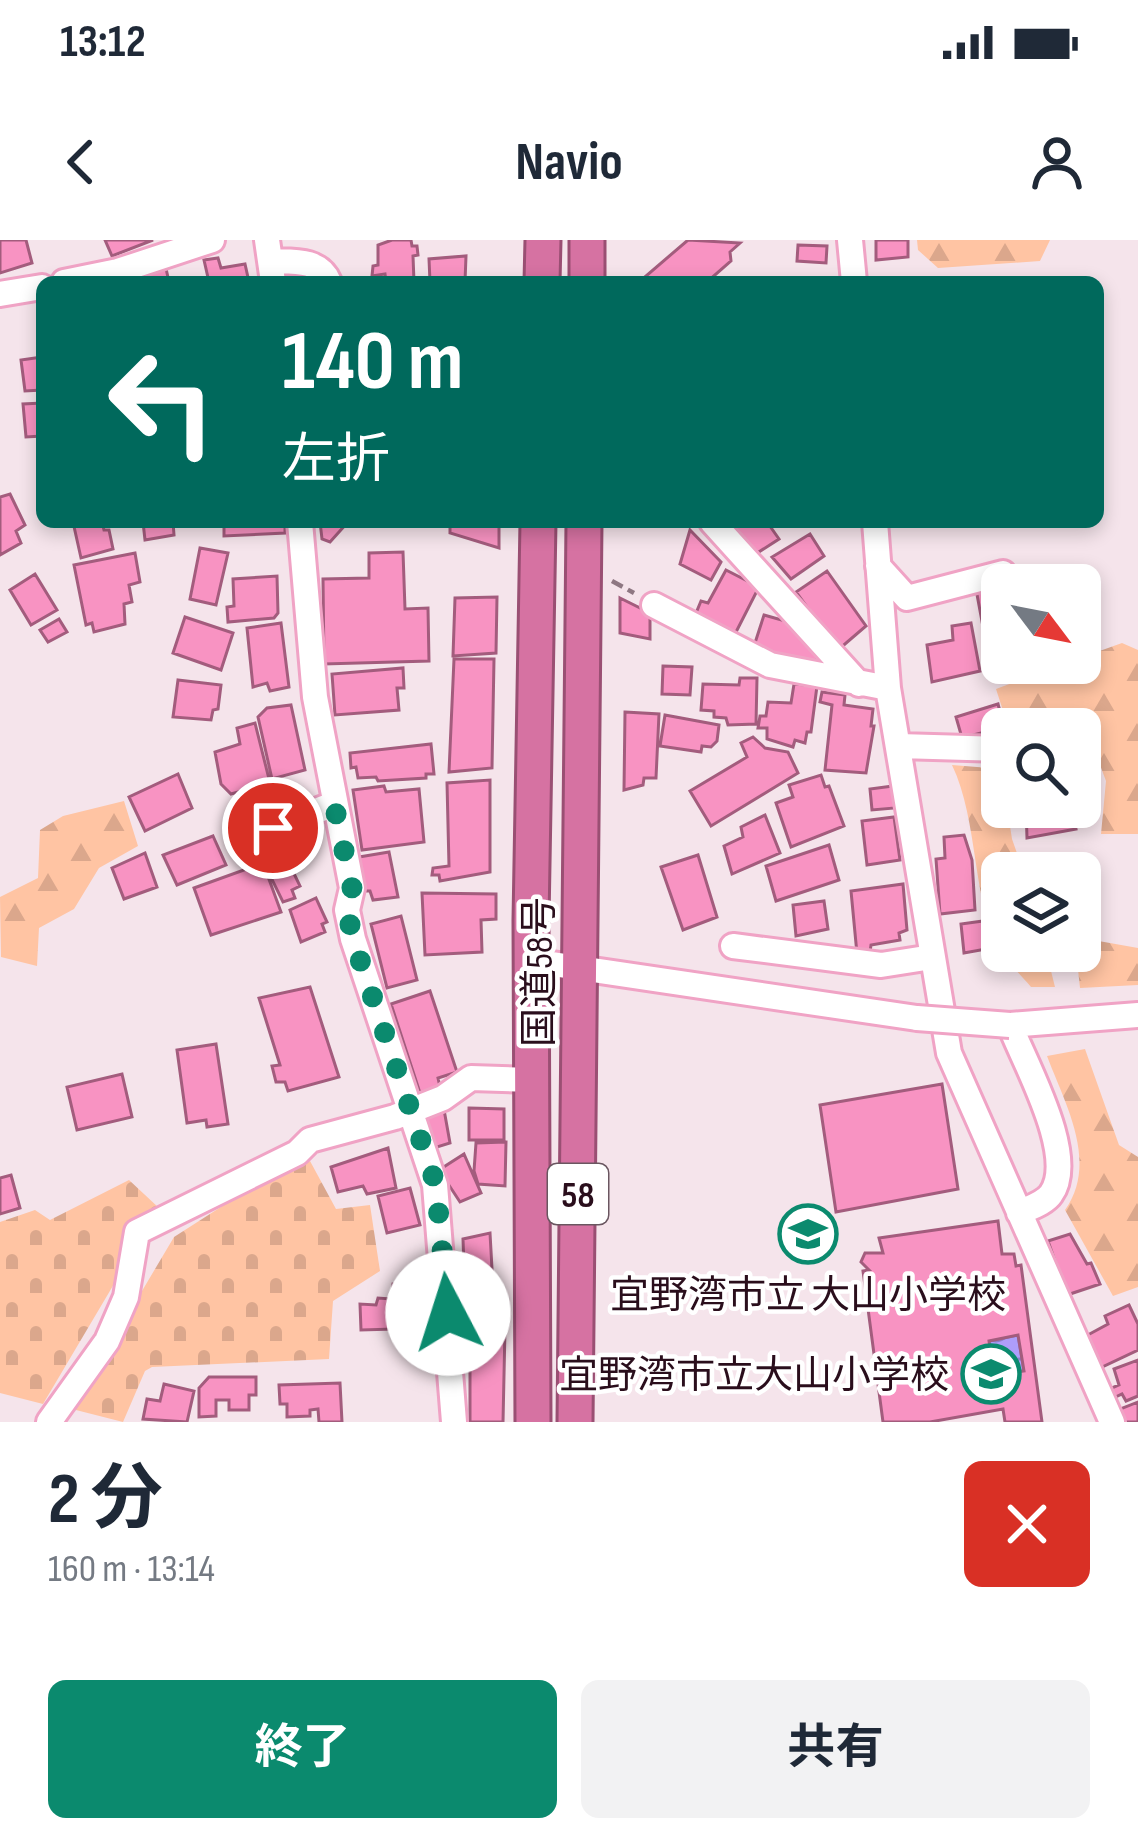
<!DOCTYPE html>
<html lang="ja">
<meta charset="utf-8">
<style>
body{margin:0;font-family:"Sofia Sans Condensed","Noto Sans JP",sans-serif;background:#f2f2f3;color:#1f2937;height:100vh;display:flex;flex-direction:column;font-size:45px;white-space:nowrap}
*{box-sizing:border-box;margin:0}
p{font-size:39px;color:#747a83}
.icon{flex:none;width:66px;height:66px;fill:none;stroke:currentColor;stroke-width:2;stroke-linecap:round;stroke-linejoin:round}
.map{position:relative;height:1182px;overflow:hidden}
.drawer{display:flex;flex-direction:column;background:#fff;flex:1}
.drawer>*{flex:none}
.hud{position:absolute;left:36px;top:36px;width:1068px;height:252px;border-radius:18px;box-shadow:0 6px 18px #0003;background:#00695c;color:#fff;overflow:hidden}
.needle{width:78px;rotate:122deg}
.controls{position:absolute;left:981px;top:324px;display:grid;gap:24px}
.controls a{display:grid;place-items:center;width:120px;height:120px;border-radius:18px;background:#fff;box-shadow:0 6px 18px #0003;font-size:60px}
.pin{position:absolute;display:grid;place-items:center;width:102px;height:102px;color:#fff;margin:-51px;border:6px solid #fff;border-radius:50%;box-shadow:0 3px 12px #0007}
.me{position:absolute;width:132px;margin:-66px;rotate:355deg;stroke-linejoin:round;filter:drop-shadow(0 0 9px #0008)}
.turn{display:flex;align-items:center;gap:42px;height:252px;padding:0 48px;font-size:54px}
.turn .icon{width:156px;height:156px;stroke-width:2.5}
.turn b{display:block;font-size:84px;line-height:102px}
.round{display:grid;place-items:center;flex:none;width:126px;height:126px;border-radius:18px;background:#f2f2f3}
.summary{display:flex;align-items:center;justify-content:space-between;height:204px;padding:0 48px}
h1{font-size:72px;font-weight:700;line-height:90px}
.cta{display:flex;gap:24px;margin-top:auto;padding:24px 48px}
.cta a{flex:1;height:138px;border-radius:18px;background:#0b8a6e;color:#fff;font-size:48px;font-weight:700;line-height:138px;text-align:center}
.cta a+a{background:#f2f2f3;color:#1f2937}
.status{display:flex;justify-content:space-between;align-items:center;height:84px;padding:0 60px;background:#fff;direction:ltr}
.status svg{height:33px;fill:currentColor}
header{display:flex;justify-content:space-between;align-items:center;height:156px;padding:0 48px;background:#fff;font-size:54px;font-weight:700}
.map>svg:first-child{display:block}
</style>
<div class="status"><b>13:12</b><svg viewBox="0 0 49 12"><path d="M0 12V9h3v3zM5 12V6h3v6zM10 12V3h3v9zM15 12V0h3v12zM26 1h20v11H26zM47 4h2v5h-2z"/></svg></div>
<header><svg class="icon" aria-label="back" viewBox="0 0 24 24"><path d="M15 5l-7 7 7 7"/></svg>Navio<svg class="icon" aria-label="person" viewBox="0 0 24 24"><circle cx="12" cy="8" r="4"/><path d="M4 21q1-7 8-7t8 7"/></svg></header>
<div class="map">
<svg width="1138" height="1182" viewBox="0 0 1138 1182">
<defs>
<pattern id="forest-firs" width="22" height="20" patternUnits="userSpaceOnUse" patternTransform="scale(3)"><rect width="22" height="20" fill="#ffc4a3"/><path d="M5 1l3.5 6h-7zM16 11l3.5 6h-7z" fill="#dba78c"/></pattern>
<pattern id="cemetery-stones" width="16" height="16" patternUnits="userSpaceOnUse" patternTransform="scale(3)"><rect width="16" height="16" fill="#ffc4a3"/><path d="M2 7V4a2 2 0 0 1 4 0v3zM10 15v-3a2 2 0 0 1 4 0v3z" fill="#dba78c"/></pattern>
<pattern id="water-waves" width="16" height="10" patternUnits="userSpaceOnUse" patternTransform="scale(3)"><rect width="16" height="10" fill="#ae9dfa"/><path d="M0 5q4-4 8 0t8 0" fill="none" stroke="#8e7eca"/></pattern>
</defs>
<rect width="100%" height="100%" fill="#f5e4eb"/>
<path fill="url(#forest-firs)" d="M917 0H1050L1040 21 938 28 918 10Z
M1122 403 1138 410V594H1101L1106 541 1087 490 1009 489 996 449 1066 423H1080V418Z
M952 525 1002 529V567H1007L1012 599 1024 633H1002V711H1046L1055 747H1031C1021 735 1008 723 1000 710 972 664 979 581 952 525Z
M124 561 138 606 99 628 74 669 39 688 37 726 1 717 0 657 38 638 40 590 63 576Z
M1093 700 1138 708V745L1080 748 1076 711Z
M1085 809 1119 905 1138 917V1047L1113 1056 1065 970C1099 922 1065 864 1047 816Z"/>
<path fill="url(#cemetery-stones)" d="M310 921 336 969 370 965 380 1031 333 1061 329 1119 152 1127 145 1131 123 1182 72 1169 174 997 224 965Z
M129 940 159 968 43 1164 0 1153V982L35 970 50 980Z"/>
<path fill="url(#water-waves)" stroke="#8672b7" stroke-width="3" d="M1018 1095 1024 1131 994 1135 989 1101Z"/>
<path fill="#f893c2" stroke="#a35c7d" stroke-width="3" fill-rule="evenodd" d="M0 0H26L32 23 0 33Z
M105 0H153L112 16Z
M392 0H411L412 6H417L418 15 413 16 414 42H386L385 34 372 36 373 26 378 25V5Z
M688 0 740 3 730 12 731 21 707 42H639Z
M876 0H908V17L876 20Z
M798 5 827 6 826 23 797 21Z
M466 16 465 42H430L429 19Z
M218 18 221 28 245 24 249 42H209L204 20Z
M165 24 169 42H141L138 32Z
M42 117V150L25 151 21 120Z
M42 163V196L26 197 23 164Z
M10 254 25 285 16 291 21 303 0 315V257Z
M73 282H102L104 290H109L113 309 81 318Z
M143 282H173L174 295 145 300Z
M224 282H285V293L224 296Z
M320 282H348L330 302 322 299Z
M450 282H499V308L450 293Z
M725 282H767L779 299 751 317Z
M690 290 721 322 711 340 680 324Z
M810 294 824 316 791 339 772 317Z
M200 308 228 313 216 365 190 359Z
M403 312 405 369 428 368 429 421 324 424 323 339 369 338V313Z
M135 313 140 342 129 345 132 362 124 364 125 384 94 392 92 383 86 385 74 325Z
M726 330 759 347 734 396 694 378 701 361 708 363Z
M827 331 866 386 838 410 796 352Z
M35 334 57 370 31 385 10 350Z
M277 336 278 373 274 378 228 382 227 367 234 366 233 339Z
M1012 340 1013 345H1002V399L986 403 976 349Z
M497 357 496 413 453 416 455 358Z
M620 358 650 373V399L620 393Z
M764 375 796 384 820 412 814 426 754 406Z
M185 377 233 393 221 430 173 413Z
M59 379 67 392 48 402 40 390Z
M281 383 289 447 270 451 267 443 253 447 247 388Z
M971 383 980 431 932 442 927 405 953 400 952 386Z
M454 419H494L492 528 449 532Z
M663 426 692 427 690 455 662 454Z
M403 428 404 448H397L399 470 335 475 332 434Z
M740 438H757L756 484 728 485 726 478 714 477V471L701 470 703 444 739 445Z
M178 440 221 445 218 469 213 470 211 480 173 477Z
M794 444 817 446 811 492H807L805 503 795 500 793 507 767 499V488H758L760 476H766L768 462 791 463Z
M822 452 845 455 844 465 873 469 871 486H874L866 533 825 530 832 465 820 462Z
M998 464 1004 487 962 498 956 477Z
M291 465 305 530 272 539 258 477 267 468Z
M625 472 659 474 656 538H644L643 545 624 550Z
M665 475 719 485 717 501 711 507 702 506 701 512 660 506Z
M255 483 270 543 231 554 221 544 215 512 240 504 237 488Z
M753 497 765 508 788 512 798 533 711 586 690 551 747 517 741 503Z
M431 504 434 534H426V538L378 541 376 537 358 538 356 527 351 528 350 513Z
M178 534 192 568 145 591 129 557Z
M821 535 825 547 829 546 844 586 791 607 776 563 793 557 789 545Z
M490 540V632L440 641 439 635H432L433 628 449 626 447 543Z
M384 546 386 552 419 549 424 602 362 610 353 550Z
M893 546 895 568 872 570 870 549Z
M1026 567H1078L1080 583 1075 584 1076 589 1027 598Z
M765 575 780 613 732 634 724 606 743 597 741 587Z
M894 577 900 620 867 625 862 581Z
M964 595 972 620 975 670 940 674 936 619 945 618 944 597Z
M213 596 226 625 177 645 163 615Z
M291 596 298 612 287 619 300 646 292 650 295 658 283 662 259 613Z
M829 605 839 640 776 661 766 626Z
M389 612 398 657 373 660 370 651H364L359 617Z
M145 613 157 647 124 659 112 628Z
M698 615 717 677 683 690 661 627Z
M263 623 281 672 211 695 194 648Z
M903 644 907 690 899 693 900 700 871 705 870 712 857 714 851 651Z
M422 653 496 654V679L481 680 482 712 425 715Z
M316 658 327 682 322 684 325 692 301 702 290 670Z
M824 661 828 689 796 696 793 665Z
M401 676 417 740 387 748 371 684Z
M983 681 986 709 964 713 961 684Z
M310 747 339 837 288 851 285 842H276L272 826 280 825 259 758Z
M430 751 457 832 438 838 440 847 420 853 391 764Z
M216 804 228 884 207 887 206 880 187 883 177 810Z
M122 834 132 877 77 890 67 847Z
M942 844 958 949 836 972 820 865Z
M443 864 450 903 434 908 421 871Z
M469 868 504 869V900H469Z
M506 902 505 946 478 944 474 931 476 903Z
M388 908 396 948 367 954 363 946 338 952 331 927Z
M464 914 481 953 460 962 439 930Z
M11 935 20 968 0 974V938Z
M410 948 420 985 387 993 378 956Z
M998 981 1002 1014H1014L1016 1026 1021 1025 1042 1182H1005L1003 1169 930 1182H883L863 1031 869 1030 861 1022 865 1013H883L879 998ZM1018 1095 1024 1131 994 1135 989 1101Z
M490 993 495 1083H466L463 999Z
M1070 994 1087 1024 1091 1023 1100 1044 1067 1055 1048 1001Z
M393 1044H409L408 1068H429L428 1088 361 1090 360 1064 376 1065 378 1058 391 1059Z
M1129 1065 1138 1084V1110L1100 1128 1084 1097 1108 1084 1105 1076Z
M470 1088H505L503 1182H470Z
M1138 1120V1156L1126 1161 1122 1154 1105 1162 1100 1153 1119 1145 1114 1129Z
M209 1137H256V1155H249V1170H229V1160H216V1176L199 1177V1148Z
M340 1143 342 1182H319L318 1169 310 1170V1176L287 1177V1164H280L279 1145Z
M164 1144 194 1151 187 1182 143 1179 147 1159 160 1161Z
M1138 1162V1182H1120L1115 1171Z"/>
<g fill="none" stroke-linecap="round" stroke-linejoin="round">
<defs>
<path id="minor" d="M267 0 273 42
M850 0 854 42
M270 21C292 22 319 18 329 42
M64 42 118 31 212 0
M0 54 42 47
M300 282 315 457 352 648 347 670 353 699 435 945 454 1182
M712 282 859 444
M875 282 888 448 949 813 1112 1182
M878 326 907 358 1003 333
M654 365 770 425 888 448
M899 506 1002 509
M243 594 273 588 334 564
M733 706 881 725 932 717
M532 721 917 778
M1019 973C1029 968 1045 963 1051 954 1078 917 1025 824 1010 785L1138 775
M49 1182 107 1101 126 1057 137 992 297 913 310 900 395 877 443 858 471 838 532 840"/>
<path id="highway" d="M542 42 543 0
M587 42V0
M533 1182 531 680 538 282
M575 1182 584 282"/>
</defs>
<use href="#minor" stroke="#f0a3c5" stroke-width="30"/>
<use href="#highway" stroke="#9a4f73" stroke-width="39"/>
<path stroke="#8e7782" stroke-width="4.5" stroke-dasharray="12 6" stroke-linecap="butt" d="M612 341 634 353"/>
<use href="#minor" stroke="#fff" stroke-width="24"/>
<use href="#highway" stroke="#d672a2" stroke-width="33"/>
<defs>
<path id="minor-bridge" d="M917 778 1010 785"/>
</defs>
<use href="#minor-bridge" stroke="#f0a3c5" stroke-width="30" stroke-linecap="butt"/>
<use href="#minor-bridge" stroke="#fff" stroke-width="24"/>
</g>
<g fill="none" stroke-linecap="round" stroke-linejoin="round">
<path stroke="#0b8a6e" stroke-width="21" stroke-dasharray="0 37.8" d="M273 588 334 564 352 648 347 670 353 699 436 945 448 1073"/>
</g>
<defs>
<symbol id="school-ring" viewBox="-11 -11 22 22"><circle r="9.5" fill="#fff" stroke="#0b8a6e" stroke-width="1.5"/><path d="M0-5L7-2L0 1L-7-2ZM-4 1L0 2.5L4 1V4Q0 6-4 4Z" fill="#0b8a6e"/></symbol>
</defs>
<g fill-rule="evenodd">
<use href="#school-ring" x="775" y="961" width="66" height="66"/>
<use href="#school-ring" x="958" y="1101" width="66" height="66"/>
</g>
<g text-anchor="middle" stroke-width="9" stroke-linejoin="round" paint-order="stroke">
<rect fill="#fff" stroke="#6a5660" stroke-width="3" x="548" y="924" width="60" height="60" rx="9"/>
<g font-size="36" font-weight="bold" fill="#2a0e1c">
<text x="578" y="967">58</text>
</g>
<g font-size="39" fill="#2a0e1c" stroke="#fff">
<text transform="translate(538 732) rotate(-90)" y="14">国道58号</text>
</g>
<g font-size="39" fill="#2a0e1c" stroke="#fff">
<text x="808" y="1068">宜野湾市立 大山小学校</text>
<text x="949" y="1148" text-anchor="end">宜野湾市立大山小学校</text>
</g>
</g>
</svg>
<div class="controls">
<a><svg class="needle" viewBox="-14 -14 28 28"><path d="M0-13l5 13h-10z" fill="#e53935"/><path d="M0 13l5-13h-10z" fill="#747a83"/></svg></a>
<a><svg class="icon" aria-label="search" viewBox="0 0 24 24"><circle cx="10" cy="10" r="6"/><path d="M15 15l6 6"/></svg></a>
<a><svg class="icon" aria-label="layers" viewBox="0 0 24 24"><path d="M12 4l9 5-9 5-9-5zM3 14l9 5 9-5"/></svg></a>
</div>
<div class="pin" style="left:273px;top:588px;background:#d93025"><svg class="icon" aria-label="arrive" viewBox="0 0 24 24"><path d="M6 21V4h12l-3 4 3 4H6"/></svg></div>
<svg class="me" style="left:448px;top:1073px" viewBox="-20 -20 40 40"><circle r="19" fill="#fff"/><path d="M0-13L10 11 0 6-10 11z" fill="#0b8a6e"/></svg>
<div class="hud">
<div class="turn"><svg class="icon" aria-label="left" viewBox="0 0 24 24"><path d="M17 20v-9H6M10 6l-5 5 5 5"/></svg><div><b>140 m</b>左折</div></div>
</div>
</div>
<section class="drawer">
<div class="summary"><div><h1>2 分</h1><p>160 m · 13:14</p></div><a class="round" style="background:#d93025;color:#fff"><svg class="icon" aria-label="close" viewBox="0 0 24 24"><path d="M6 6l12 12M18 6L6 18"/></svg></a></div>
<div class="cta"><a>終了</a><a>共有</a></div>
</section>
